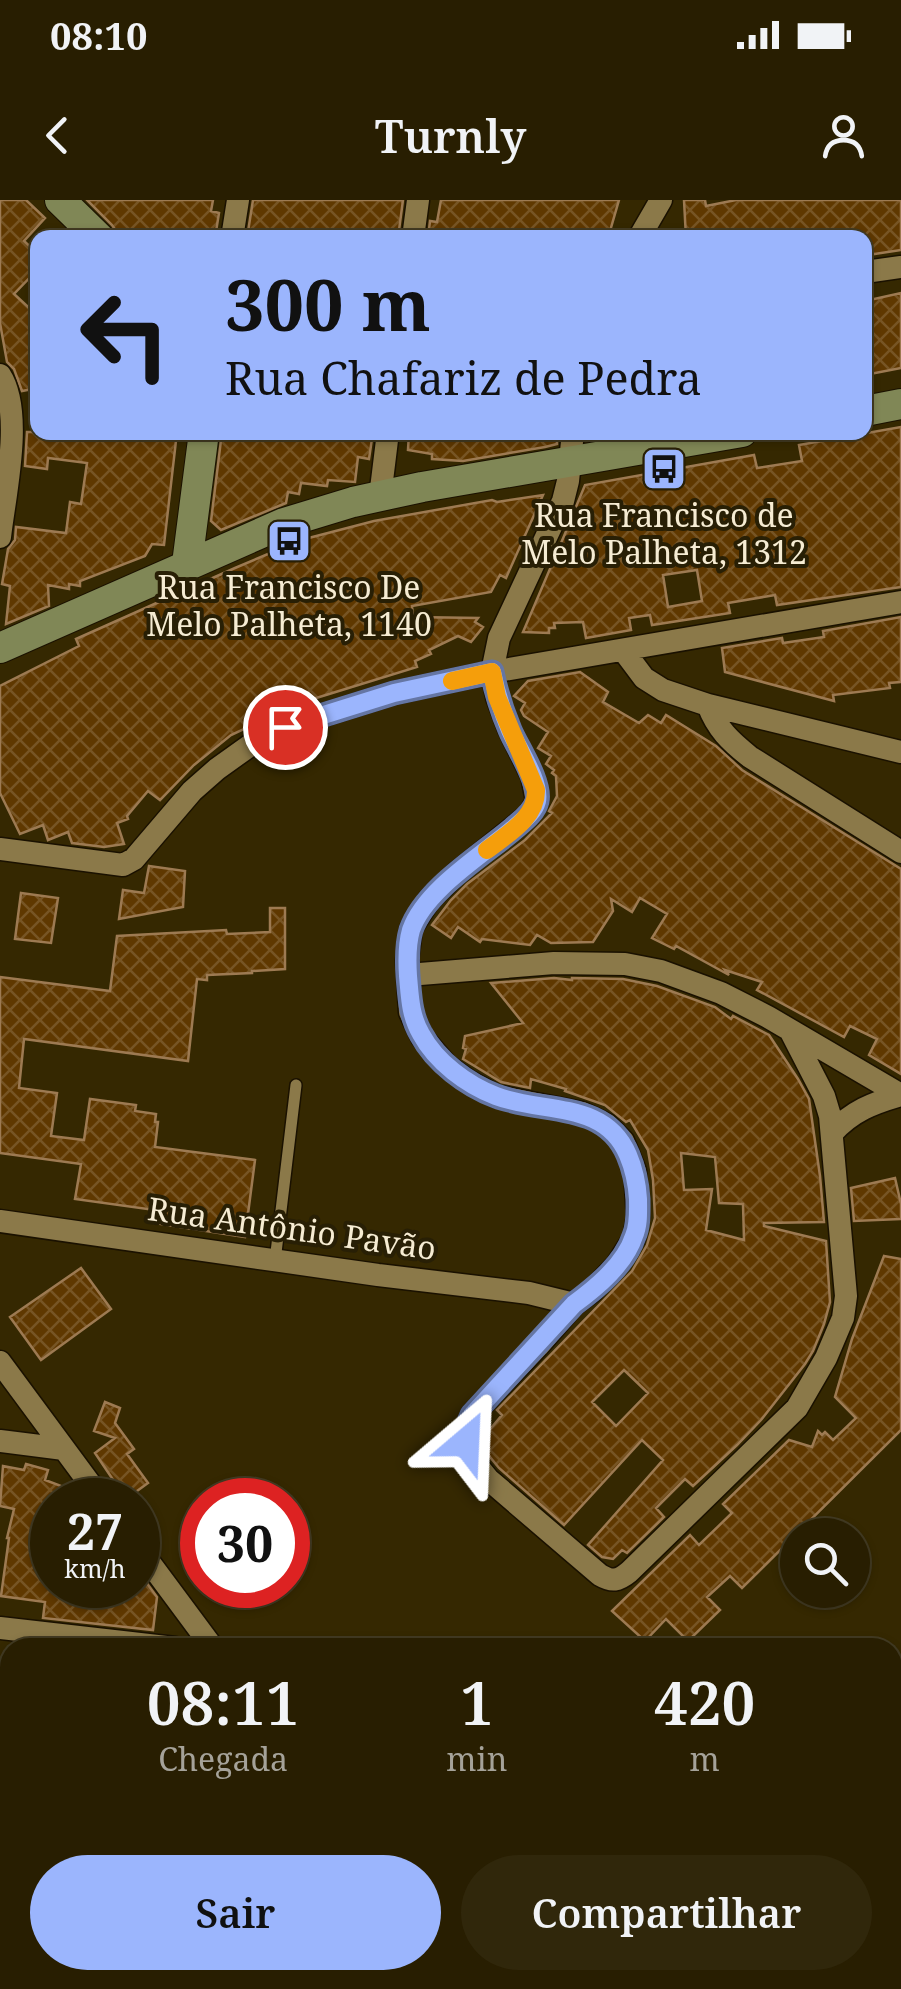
<!DOCTYPE html>
<html lang="pt">
<meta charset="utf-8">
<style>
body{margin:0;font-family:"Noto Serif",serif;background:#30270b;color:#f1f3f6;height:100vh;display:flex;flex-direction:column;font-size:38px;white-space:nowrap}
*{box-sizing:border-box;margin:0}
p{font-size:32px;color:#a5a299}
.icon{flex:none;width:55px;height:55px;fill:none;stroke:currentColor;stroke-width:2;stroke-linecap:round;stroke-linejoin:round}
.map{position:relative;flex:1;overflow:hidden}
.details{position:absolute;left:0px;top:1438px;width:902px;height:352px;display:flex;flex-direction:column;background:#281e01;border-radius:30px 30px 0 0;box-shadow:0 2px 8px #0004,0 0 0 2px #443c23}
.details>*{flex:none}
.banner{position:absolute;left:30px;top:30px;width:842px;height:210px;border-radius:20px;box-shadow:0 2px 8px #0004,0 0 0 2px #443c23;background:#9bb5fd;color:#111;overflow:hidden}
.controls{position:absolute;left:780px;top:1318px;display:grid;gap:20px}
.controls a{display:grid;place-items:center;width:90px;height:90px;border-radius:50%;background:#281e01;box-shadow:0 2px 8px #0004,0 0 0 2px #443c23;font-size:50px}
.speed{position:absolute;left:30px;top:1278px;display:flex;gap:20px;font-size:50px;font-weight:700;text-align:center}
.speed>*{display:grid;place-content:center;width:130px;height:130px;border-radius:50%;background:#281e01;box-shadow:0 2px 8px #0004,0 0 0 2px #443c23;line-height:1}
.speed small{font-size:25px;font-weight:400}
.speed .limit{border:15px solid #d22;background:#fff;color:#111}
.pin{position:absolute;display:grid;place-items:center;width:85px;height:85px;color:#fff;margin:-42px;border:5px solid #fff;border-radius:50%;box-shadow:0 2px 10px #0007}
.me{position:absolute;width:110px;margin:-55px;rotate:26deg;stroke-linejoin:round;filter:drop-shadow(0 0 8px #0008)}
.turn{display:flex;align-items:center;gap:35px;height:210px;padding:0 30px;font-size:45px}
.turn .icon{width:130px;height:130px;stroke-width:2.5}
.turn b{display:block;font-size:70px;line-height:85px}
.eta{display:flex;justify-content:space-evenly;align-items:center;height:170px;text-align:center}
.eta b{font-size:60px;font-weight:600;line-height:70px}
.cta{display:flex;gap:20px;margin-top:auto;padding:20px 30px}
.cta a{flex:1;height:115px;border-radius:60px;background:#9bb5fd;color:#111;font-size:40px;font-weight:600;line-height:115px;text-align:center}
.cta a+a{background:#30270b;color:#f1f3f6}
.status{display:flex;justify-content:space-between;align-items:center;height:70px;padding:0 50px;background:#281e01;direction:ltr}
.status svg{height:28px;fill:currentColor}
header{display:flex;justify-content:space-between;align-items:center;height:130px;padding:0 30px;background:#281e01;font-size:45px;font-weight:600}
.map>svg:first-child{display:block}
</style>
<div class="status"><b>08:10</b><svg viewBox="0 0 49 12"><path d="M0 12V9h3v3zM5 12V6h3v6zM10 12V3h3v9zM15 12V0h3v12zM26 1h20v11H26zM47 4h2v5h-2z"/></svg></div>
<header><svg class="icon" aria-label="back" viewBox="0 0 24 24"><path d="M15 5l-7 7 7 7"/></svg>Turnly<svg class="icon" aria-label="person" viewBox="0 0 24 24"><circle cx="12" cy="8" r="4"/><path d="M4 21q1-7 8-7t8 7"/></svg></header>
<div class="map">
<svg width="901" height="1789" viewBox="0 0 901 1789">
<defs>
<pattern id="building-cross-hatch" width="8" height="8" patternUnits="userSpaceOnUse" patternTransform="scale(2.5)"><rect width="8" height="8" fill="#5f3800"/><path d="M0 0l8 8M0 8l8-8" fill="none" stroke="#775524"/></pattern>
</defs>
<rect width="100%" height="100%" fill="#352801"/>
<path fill="url(#building-cross-hatch)" stroke="#9d7a52" stroke-width="2.5" fill-rule="evenodd" d="M0 0H26L45 18 24 41 38 54V69L14 94 38 116V188L22 191 14 169 7 162 0 123Z
M87 0H213L211 11 219 13 215 38H121L112 25Z
M253 0H403L398 38H247Z
M441 0H619L608 38H428L430 21 437 22Z
M684 0H705L706 6 736 0H901V50L868 55 865 38H686Z
M901 93V168L865 175V101Z
M901 227V387L777 405 775 395 728 403 730 413 652 425 650 415 629 418 631 430 586 438 583 422 554 423 555 428H549V433L523 432 567 329 573 327 571 319 585 285 754 255 757 268 802 261 799 245ZM697 370 702 401 668 407 663 375Z
M27 232H177L164 345 152 344 145 356 80 381V386L69 384V389L48 385 49 406 6 424 10 386 2 384 8 349 15 340 16 327 66 333 70 302 81 304 87 263 48 258 47 269 25 266Z
M222 232H373L369 259 358 257 355 282 328 280 327 286 301 283 299 294 288 292 286 303 221 330 211 321Z
M409 232H537V235L557 237V244L545 247 463 261 432 259V254L408 250Z
M543 295 506 378 500 375 491 392 412 406 413 417 478 418 475 422 483 427 471 442 458 436 429 450 431 454 415 461 417 467 300 503 231 535 194 565 160 600 148 591 127 616 128 619 117 623 124 644 104 647 72 643 68 632 48 640 43 625 20 634 0 593V486L79 446 76 439 235 368 301 340 374 321 492 300 497 302Z
M901 417V482L889 483 890 488 833 495 834 501 725 472 722 448 782 438 783 443 824 437 823 431Z
M580 472 608 492 603 502 639 523 648 515 661 523 666 515 716 546 742 570 901 669V874L869 855 877 839 850 826 844 837 757 790 762 782 725 770 729 775 676 746 674 749 652 738 667 714 640 698 632 712 611 699 613 711 593 742 551 743 537 735 530 745 482 739 480 742 458 727 451 738 432 725 451 700 467 684 525 640 552 613 549 611 557 596 556 576 552 573 554 570 546 564 551 556 538 548 548 532 524 516 521 510 525 503 514 496 528 481Z
M149 666 185 671 183 707 119 719 123 690 144 693Z
M21 693 58 698 51 743 15 739Z
M270 708H285V769L252 771V773L207 775V780L197 779 188 861 24 839 19 888 57 893 51 936 84 940 90 899 136 905 135 911 156 914 155 922H158L155 947 255 960 245 1037 154 1023 155 1010 75 999 81 964 0 953V777L110 791 117 736 226 730 227 734 270 732Z
M554 778 572 780V778L623 779 657 786 715 807 731 819 733 816 769 835 798 879 809 899 820 976 824 1022 764 1023V1026L826 1041 830 1102 824 1124 813 1151 805 1164 761 1220 737 1245 693 1286 685 1279 656 1308 664 1317 627 1353 622 1350 613 1359 602 1357 588 1345 663 1260 642 1240 564 1325 499 1268 490 1257 481 1240 502 1215 497 1210 632 1071 647 1045 655 1018 653 980 648 950 630 920 626 922 605 905 565 891 566 889 531 879 530 888 501 882 463 859 466 849 463 848 465 836 523 823 491 783ZM681 953 715 957 719 1003 743 1004 744 1040 706 1030 712 989 684 990ZM624 1170 648 1193 616 1226 592 1202Z
M895 978 901 1004V1019L854 1021 851 988Z
M884 1056 901 1059V1230L742 1388 730 1376 707 1397 720 1410 688 1441 666 1419 645 1441 612 1411 690 1335 699 1345 732 1313 723 1304 789 1240 812 1247 818 1231 822 1235 825 1232 833 1240 856 1218 835 1197 852 1139Z
M81 1068 111 1109 41 1160 10 1117Z
M105 1202 120 1208 115 1223 134 1249 127 1254 148 1283 126 1299 95 1253 115 1238 94 1231Z
M26 1264 48 1270 45 1280 77 1292 83 1300H52V1385H138V1371L157 1397 153 1430 43 1418 45 1402 1 1396 9 1338H7L14 1309 0 1306 3 1266 24 1270Z"/>
<g fill="none" stroke-linecap="round" stroke-linejoin="round">
<defs>
<path id="lane" d="M275 1061 296 885"/>
<path id="street" d="M232 38 238 0
M413 38 418 0
M639 38 661 0
M865 72 901 67
M0 175C24 212 5 293 0 337
M573 232 568 281 563 301 499 438 492 472 497 497 509 529 532 576 537 601 529 615 457 673 429 700 411 729 407 761 410 812 422 837 447 866 468 881 496 896 582 913 607 925 623 941 635 971 638 1017 634 1038 617 1065 592 1091 574 1104 538 1146 472 1215 466 1229V1242L471 1258 488 1279 600 1375C612 1382 618 1381 629 1372L797 1208 826 1158 843 1118 846 1096 830 916 824 896 791 832
M380 297 388 232
M623 450 644 478 663 490 708 505 901 552
M708 505C717 529 730 541 750 557L901 652
M0 649 123 665 134 659 192 591 217 569 259 539 285 527 394 493 492 472 901 402
M408 775 554 763 625 764 661 771 721 793 768 817 901 895
M832 933C852 911 873 903 901 895
M0 1021 378 1075 529 1093 574 1104
M0 1162 102 1300
M0 1241 64 1249
M138 1347 213 1448
M0 1428 175 1448
M892 1579 901 1575
M0 1676 10 1620
M892 1756 901 1751
M835 1789 850 1780"/>
<path id="secondary" d="M60 0 99 38
M865 211 901 204
M187 364 204 232
M0 448 284 323 353 302 422 287 742 232"/>
</defs>
<use href="#lane" stroke="#1a1100" stroke-width="14"/>
<use href="#street" stroke="#1a1100" stroke-width="25"/>
<use href="#secondary" stroke="#1a1100" stroke-width="32"/>
<use href="#lane" stroke="#8b7949" stroke-width="11"/>
<use href="#street" stroke="#8b7949" stroke-width="22"/>
<use href="#secondary" stroke="#808756" stroke-width="30"/>
</g>
<g fill="none" stroke-linecap="round" stroke-linejoin="round">
<defs>
<path id="route" d="M285 527 394 493 492 472C496 492 502 511 510 530 517 547 541 582 537 601 534 613 522 621 513 629 481 656 425 690 411 730 407 744 407 761 408 776 410 797 410 815 421 834 436 862 467 885 496 896 543 914 605 900 628 955 634 969 637 983 638 999 638 1011 639 1025 634 1036 625 1064 597 1087 574 1104L472 1215 466 1229V1242"/>
</defs>
<use href="#route" stroke="#6576a4" stroke-width="25"/>
<use href="#route" stroke="#9bb5fd" stroke-width="18"/>
<path stroke="#f59e0b" stroke-width="18" d="M452 481 492 472 497 497 536 590C537 618 506 635 487 650"/>
</g>
<defs>
<symbol id="bus-square" viewBox="-11 -11 22 22"><rect x="-9" y="-9" width="18" height="18" rx="4" fill="#9bb5fd" stroke="#281f05"/><path d="M-5-6H5V4H4V6H2V4H-2V6H-4V4H-5ZM-3.5-4V0h7V-4ZM-3.5 1.2v1.5H-2V1.2ZM2 1.2v1.5H3.5V1.2Z" fill="#111"/></symbol>
</defs>
<g fill-rule="evenodd">
<use href="#bus-square" x="639" y="244" width="50" height="50"/>
<use href="#bus-square" x="264" y="316" width="50" height="50"/>
</g>
<g text-anchor="middle" stroke-width="8" stroke-linejoin="round" paint-order="stroke">
<g font-size="32" fill="#f6ecd3" stroke="#281f05">
<text x="664" y="327">Rua Francisco de<tspan x="664" dy="37">Melo Palheta, 1312</tspan></text>
<text x="289" y="399">Rua Francisco De<tspan x="289" dy="37">Melo Palheta, 1140</tspan></text>
</g>
<g font-size="32" fill="#f6ecd3" stroke="#281f05">
<text transform="translate(292 1029) rotate(8)" y="11">Rua Antônio Pavão</text>
</g>
</g>
</svg>
<div class="controls">
<a><svg class="icon" aria-label="search" viewBox="0 0 24 24"><circle cx="10" cy="10" r="6"/><path d="M15 15l6 6"/></svg></a>
</div>
<div class="speed"><div>27<small>km/h</small></div><div class="limit">30</div></div>
<div class="pin" style="left:285px;top:527px;background:#d93025"><svg class="icon" aria-label="arrive" viewBox="0 0 24 24"><path d="M6 21V4h12l-3 4 3 4H6"/></svg></div>
<svg class="me" style="left:466px;top:1242px" viewBox="-20 -20 40 40"><path d="M0-17L14 15 0 8-14 15z" fill="#9bb5fd" stroke="#fff" stroke-width="4"/></svg>
<div class="banner">
<div class="turn"><svg class="icon" aria-label="left" viewBox="0 0 24 24"><path d="M17 20v-9H6M10 6l-5 5 5 5"/></svg><div><b>300 m</b>Rua Chafariz de Pedra</div></div>
</div>
<section class="details">
<div class="eta">
<div><b>08:11</b><p>Chegada</p></div>
<div><b>1</b><p>min</p></div>
<div><b>420</b><p>m</p></div>
</div>
<div class="cta"><a>Sair</a><a>Compartilhar</a></div>
</section>
</div>
